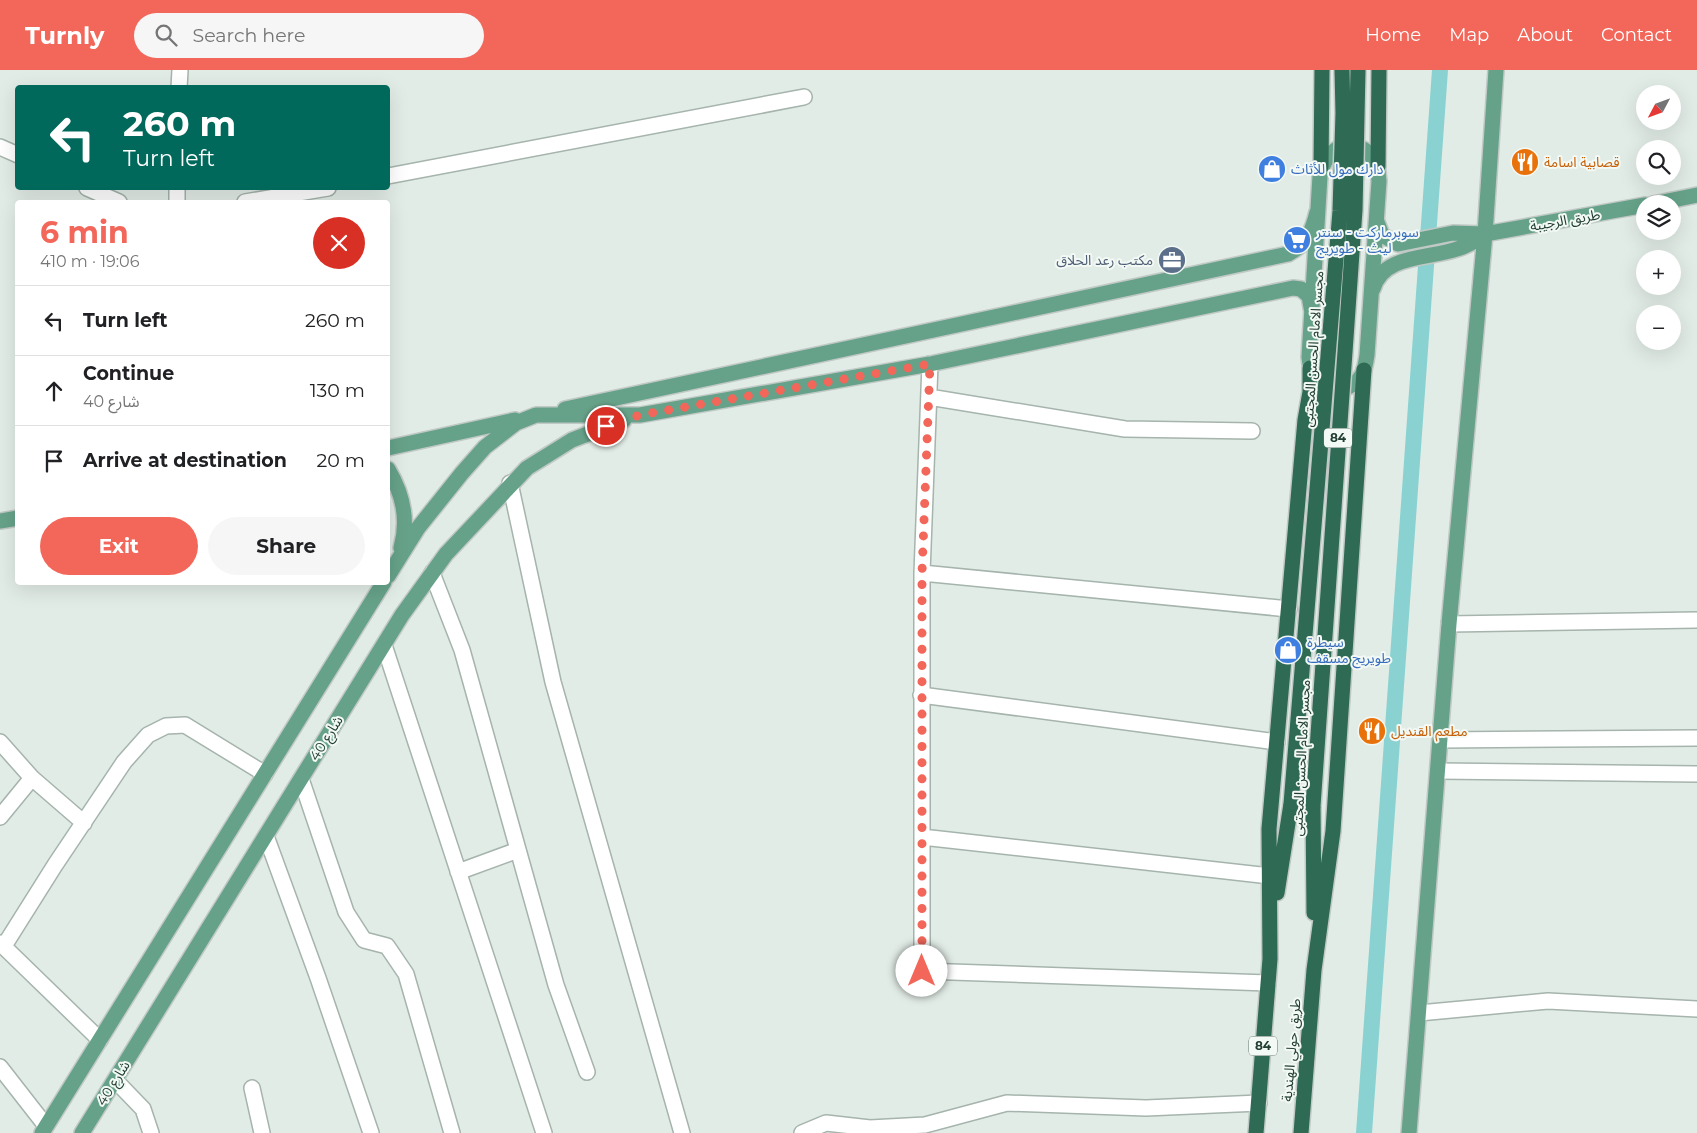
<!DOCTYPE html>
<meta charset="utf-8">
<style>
body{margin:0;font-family:Montserrat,"Noto Sans Arabic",sans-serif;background:#f6f6f6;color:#202124;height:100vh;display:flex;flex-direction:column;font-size:19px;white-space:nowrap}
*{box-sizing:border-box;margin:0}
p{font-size:16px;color:#757577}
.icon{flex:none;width:28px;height:28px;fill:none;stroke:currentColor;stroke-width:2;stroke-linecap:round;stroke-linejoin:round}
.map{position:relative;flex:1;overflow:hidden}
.panel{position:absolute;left:15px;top:130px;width:375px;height:385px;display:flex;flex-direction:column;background:#fff;border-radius:5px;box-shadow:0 5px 20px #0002}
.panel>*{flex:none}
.guide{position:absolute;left:15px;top:15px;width:375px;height:105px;border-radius:5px;box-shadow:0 5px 20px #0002;background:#00695c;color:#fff;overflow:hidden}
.needle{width:32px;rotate:229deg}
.tools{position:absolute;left:1636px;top:15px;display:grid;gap:10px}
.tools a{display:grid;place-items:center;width:45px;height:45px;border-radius:50%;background:#fff;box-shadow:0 5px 20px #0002;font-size:25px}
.pin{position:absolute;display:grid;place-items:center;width:42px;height:42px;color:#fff;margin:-21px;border:2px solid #fff;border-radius:50%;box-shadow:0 1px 5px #0007}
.me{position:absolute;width:55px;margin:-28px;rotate:0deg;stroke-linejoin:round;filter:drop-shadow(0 0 4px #0008)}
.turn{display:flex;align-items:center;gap:18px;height:105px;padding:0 25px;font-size:22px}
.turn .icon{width:65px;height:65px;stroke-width:2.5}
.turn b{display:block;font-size:35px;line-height:42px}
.round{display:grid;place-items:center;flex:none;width:52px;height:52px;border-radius:26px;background:#f6f6f6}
.summary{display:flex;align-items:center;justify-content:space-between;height:85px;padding:0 25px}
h1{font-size:30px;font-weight:700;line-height:38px;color:#f2675a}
.cta{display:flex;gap:10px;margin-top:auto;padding:10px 25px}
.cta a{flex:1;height:58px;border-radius:30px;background:#f2675a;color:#fff;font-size:20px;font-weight:700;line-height:58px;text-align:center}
.cta a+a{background:#f6f6f6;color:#202124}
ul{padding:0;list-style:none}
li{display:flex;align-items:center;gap:15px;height:70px;padding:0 25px;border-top:1px solid #e0e0e0}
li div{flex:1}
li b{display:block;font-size:19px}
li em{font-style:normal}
header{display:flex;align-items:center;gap:30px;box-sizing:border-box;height:70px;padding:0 25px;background:#f2675a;color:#fff}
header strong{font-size:24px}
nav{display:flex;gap:28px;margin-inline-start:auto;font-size:18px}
.search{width:350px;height:45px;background:#f6f6f6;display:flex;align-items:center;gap:12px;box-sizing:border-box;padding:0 18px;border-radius:28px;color:#757577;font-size:19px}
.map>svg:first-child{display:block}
</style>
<header>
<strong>Turnly</strong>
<div class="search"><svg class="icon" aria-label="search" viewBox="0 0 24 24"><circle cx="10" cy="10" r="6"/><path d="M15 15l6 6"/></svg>Search here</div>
<nav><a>Home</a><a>Map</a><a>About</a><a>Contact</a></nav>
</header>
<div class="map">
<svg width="1697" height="1063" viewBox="0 0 1697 1063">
<rect width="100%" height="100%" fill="#e2ece6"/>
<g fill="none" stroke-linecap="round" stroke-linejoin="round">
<path stroke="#8ad2d1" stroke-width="16" d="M1364 1063 1440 0"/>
<defs>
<path id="minor" d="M179 18 180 0
M0 77 18 85
M388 106 804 27
M87 118 119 132
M177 132V118
M245 132 328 118
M930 294 922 503V901L1268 913
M929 327 1125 359 1252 361
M510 413 553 612 682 1063
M432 503 462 580 556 915 587 1002
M922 503 1289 539
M1449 554 1697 550
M384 575 544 1063
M921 625 1277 672
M1440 670 1697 668
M0 672 32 708 0 747
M1438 701 1697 704
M32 708 84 753
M301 709 346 842 364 870 387 876 406 904 452 1063
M266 766 318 908 371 1063
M922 767 1270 806
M458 802 518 780
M0 873 100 970
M4 876 55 795 124 692 148 665 166 656 185 655 265 704
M1419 943 1548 931 1697 939
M0 997 46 1056
M115 1010 143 1039 151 1063
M252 1018 262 1063
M802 1063 826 1053 870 1058 925 1055 1007 1033 1146 1038 1259 1033"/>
<path id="major" d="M1347 75C1369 76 1378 90 1379 111L1367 285C1366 292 1365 299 1362 305 1345 331 1311 318 1309 287L1320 106C1323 90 1331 79 1347 75Z
M1653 134 1697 125
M1377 152 1382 165 1398 174 1453 163 1485 164 1645 135
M1373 219C1383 184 1429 189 1457 179 1468 176 1477 170 1485 164
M565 339 1288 184C1307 174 1312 162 1317 142
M388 378 515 350
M388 399C403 424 409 449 401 478
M0 451 18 448
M388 506 418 458 462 403 485 377 516 353 536 345H640L930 294 1293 218 1301 219 1309 226 1312 243
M42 1063 384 512
M82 1063 402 545 446 484 527 398 572 370 624 350
M1409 1063 1449 554 1485 164 1496 0"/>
<path id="highway" d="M1321 97 1322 0
M1378 97 1379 0
M1313 736 1314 843
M1277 823 1291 734
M1256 1063 1270 889 1269 759 1305 350 1310 322V298
M1301 1063 1314 900 1333 761 1364 300"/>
</defs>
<use href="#minor" stroke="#a5b4ac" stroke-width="18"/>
<use href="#major" stroke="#c1c9c6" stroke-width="18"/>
<use href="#highway" stroke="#c1c9c6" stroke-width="18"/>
<use href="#minor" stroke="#fff" stroke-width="15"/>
<use href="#major" stroke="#66a289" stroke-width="15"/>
<use href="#highway" stroke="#2e6a54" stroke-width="15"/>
<defs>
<path id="highway-bridge" d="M1291 734 1340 141 1343 43 1342 0
M1313 736 1355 140 1358 0"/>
</defs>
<use href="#highway-bridge" stroke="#c1c9c6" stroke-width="18" stroke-linecap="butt"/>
<use href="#highway-bridge" stroke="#2e6a54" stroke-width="15"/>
</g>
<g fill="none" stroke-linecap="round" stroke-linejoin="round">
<path stroke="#f2675a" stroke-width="9" stroke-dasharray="0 16.2" d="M606 356 640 345 930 294 922 503V901"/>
</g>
<defs>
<symbol id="restaurant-disc" viewBox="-11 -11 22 22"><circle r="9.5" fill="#e8710a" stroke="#f3f9f5"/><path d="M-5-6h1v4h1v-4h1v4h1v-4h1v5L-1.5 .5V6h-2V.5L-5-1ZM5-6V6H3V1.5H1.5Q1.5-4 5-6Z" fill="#fff"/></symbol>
<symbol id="shop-disc" viewBox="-11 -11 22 22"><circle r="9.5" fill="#3f7fe0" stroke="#f3f9f5"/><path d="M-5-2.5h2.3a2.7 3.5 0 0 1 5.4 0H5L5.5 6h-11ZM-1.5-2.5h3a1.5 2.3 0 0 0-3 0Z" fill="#fff"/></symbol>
<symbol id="supermarket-disc" viewBox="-11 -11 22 22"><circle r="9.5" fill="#3f7fe0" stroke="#f3f9f5"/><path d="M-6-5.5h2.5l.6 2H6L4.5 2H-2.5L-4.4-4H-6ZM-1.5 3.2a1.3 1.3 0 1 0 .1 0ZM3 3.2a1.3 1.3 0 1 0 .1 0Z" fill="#fff"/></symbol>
<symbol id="office-disc" viewBox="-11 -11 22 22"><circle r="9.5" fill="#5c6f8a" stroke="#f3f9f5"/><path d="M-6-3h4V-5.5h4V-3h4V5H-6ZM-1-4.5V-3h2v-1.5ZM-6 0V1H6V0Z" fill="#fff"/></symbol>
</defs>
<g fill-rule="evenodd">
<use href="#restaurant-disc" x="1509" y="76" width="32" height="32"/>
<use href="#shop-disc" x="1256" y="83" width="32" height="32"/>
<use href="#supermarket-disc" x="1281" y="154" width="32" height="32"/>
<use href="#office-disc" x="1156" y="174" width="32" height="32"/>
<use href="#shop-disc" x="1272" y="564" width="32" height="32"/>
<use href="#restaurant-disc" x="1356" y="645" width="32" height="32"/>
</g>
<g text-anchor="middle" stroke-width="4" stroke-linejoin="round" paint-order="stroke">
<g fill="#f3f9f5" stroke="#61766c" stroke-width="1">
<rect x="1324" y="358.5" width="28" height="19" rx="4"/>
<rect x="1249" y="966.5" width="28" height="19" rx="4"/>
</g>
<g font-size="12" font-weight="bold" fill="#223e32">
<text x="1338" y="372">84</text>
<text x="1263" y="980">84</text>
</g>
<g font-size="14" fill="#c56008" stroke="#f3f9f5" text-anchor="start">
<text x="1544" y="97">قصابية اسامة</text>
<text x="1391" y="666">مطعم القنديل</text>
</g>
<g font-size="14" fill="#366cbe" stroke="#f3f9f5" text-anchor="start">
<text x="1291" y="104">دارك مول للأثاث</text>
<text x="1316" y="167">سوبرماركت - سنتر<tspan x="1316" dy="16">ليث - طويريج</tspan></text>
<text x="1307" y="577">سيطرة<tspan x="1307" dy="16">طويريج مسقف</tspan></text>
</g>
<g font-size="14" fill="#223e32" stroke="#f3f9f5">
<text transform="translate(1565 150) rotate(-10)" y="5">طريق الرجيبة</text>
<text transform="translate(1313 279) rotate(-86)" y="5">مجسر الامام الحسن المجتبى</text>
<text transform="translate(326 668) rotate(-58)" y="5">شارع 40</text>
<text transform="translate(1301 688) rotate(-87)" y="5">مجسر الامام الحسن المجتبى</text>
<text transform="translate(1291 980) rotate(-85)" y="5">طريق حولي الهندية</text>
<text transform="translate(113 1013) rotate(-58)" y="5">شارع 40</text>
</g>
<g font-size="14" fill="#4e5e75" stroke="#f3f9f5" text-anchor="end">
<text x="1153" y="195">مكتب رعد الحلاق</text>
</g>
</g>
</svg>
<div class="tools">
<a><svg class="needle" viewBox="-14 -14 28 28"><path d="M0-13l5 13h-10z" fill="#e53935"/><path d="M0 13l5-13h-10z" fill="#757577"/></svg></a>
<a><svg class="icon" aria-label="search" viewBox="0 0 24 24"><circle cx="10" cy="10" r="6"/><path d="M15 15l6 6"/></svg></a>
<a><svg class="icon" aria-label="layers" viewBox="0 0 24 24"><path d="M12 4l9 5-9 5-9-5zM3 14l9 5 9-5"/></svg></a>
<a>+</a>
<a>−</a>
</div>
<div class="pin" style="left:606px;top:356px;background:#d93025"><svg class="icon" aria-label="arrive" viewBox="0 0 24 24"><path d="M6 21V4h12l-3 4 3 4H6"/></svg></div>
<svg class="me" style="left:922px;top:901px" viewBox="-20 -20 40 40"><circle r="19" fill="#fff"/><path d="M0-13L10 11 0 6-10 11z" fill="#f2675a"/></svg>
<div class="guide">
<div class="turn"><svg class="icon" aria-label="left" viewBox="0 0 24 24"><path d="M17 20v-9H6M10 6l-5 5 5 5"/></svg><div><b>260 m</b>Turn left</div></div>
</div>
<section class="panel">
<div class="summary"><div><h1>6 min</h1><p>410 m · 19:06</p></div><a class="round" style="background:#d93025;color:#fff"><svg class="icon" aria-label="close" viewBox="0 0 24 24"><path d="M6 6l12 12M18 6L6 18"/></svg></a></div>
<ul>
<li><svg class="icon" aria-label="left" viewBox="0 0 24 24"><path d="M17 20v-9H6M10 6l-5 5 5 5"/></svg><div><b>Turn left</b></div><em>260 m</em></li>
<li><svg class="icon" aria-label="ahead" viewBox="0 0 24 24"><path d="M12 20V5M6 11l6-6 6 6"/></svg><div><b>Continue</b><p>شارع 40</p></div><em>130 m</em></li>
<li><svg class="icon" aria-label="arrive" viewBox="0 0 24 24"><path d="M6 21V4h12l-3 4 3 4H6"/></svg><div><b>Arrive at destination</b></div><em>20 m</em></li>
</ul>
<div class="cta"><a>Exit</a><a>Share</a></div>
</section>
</div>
